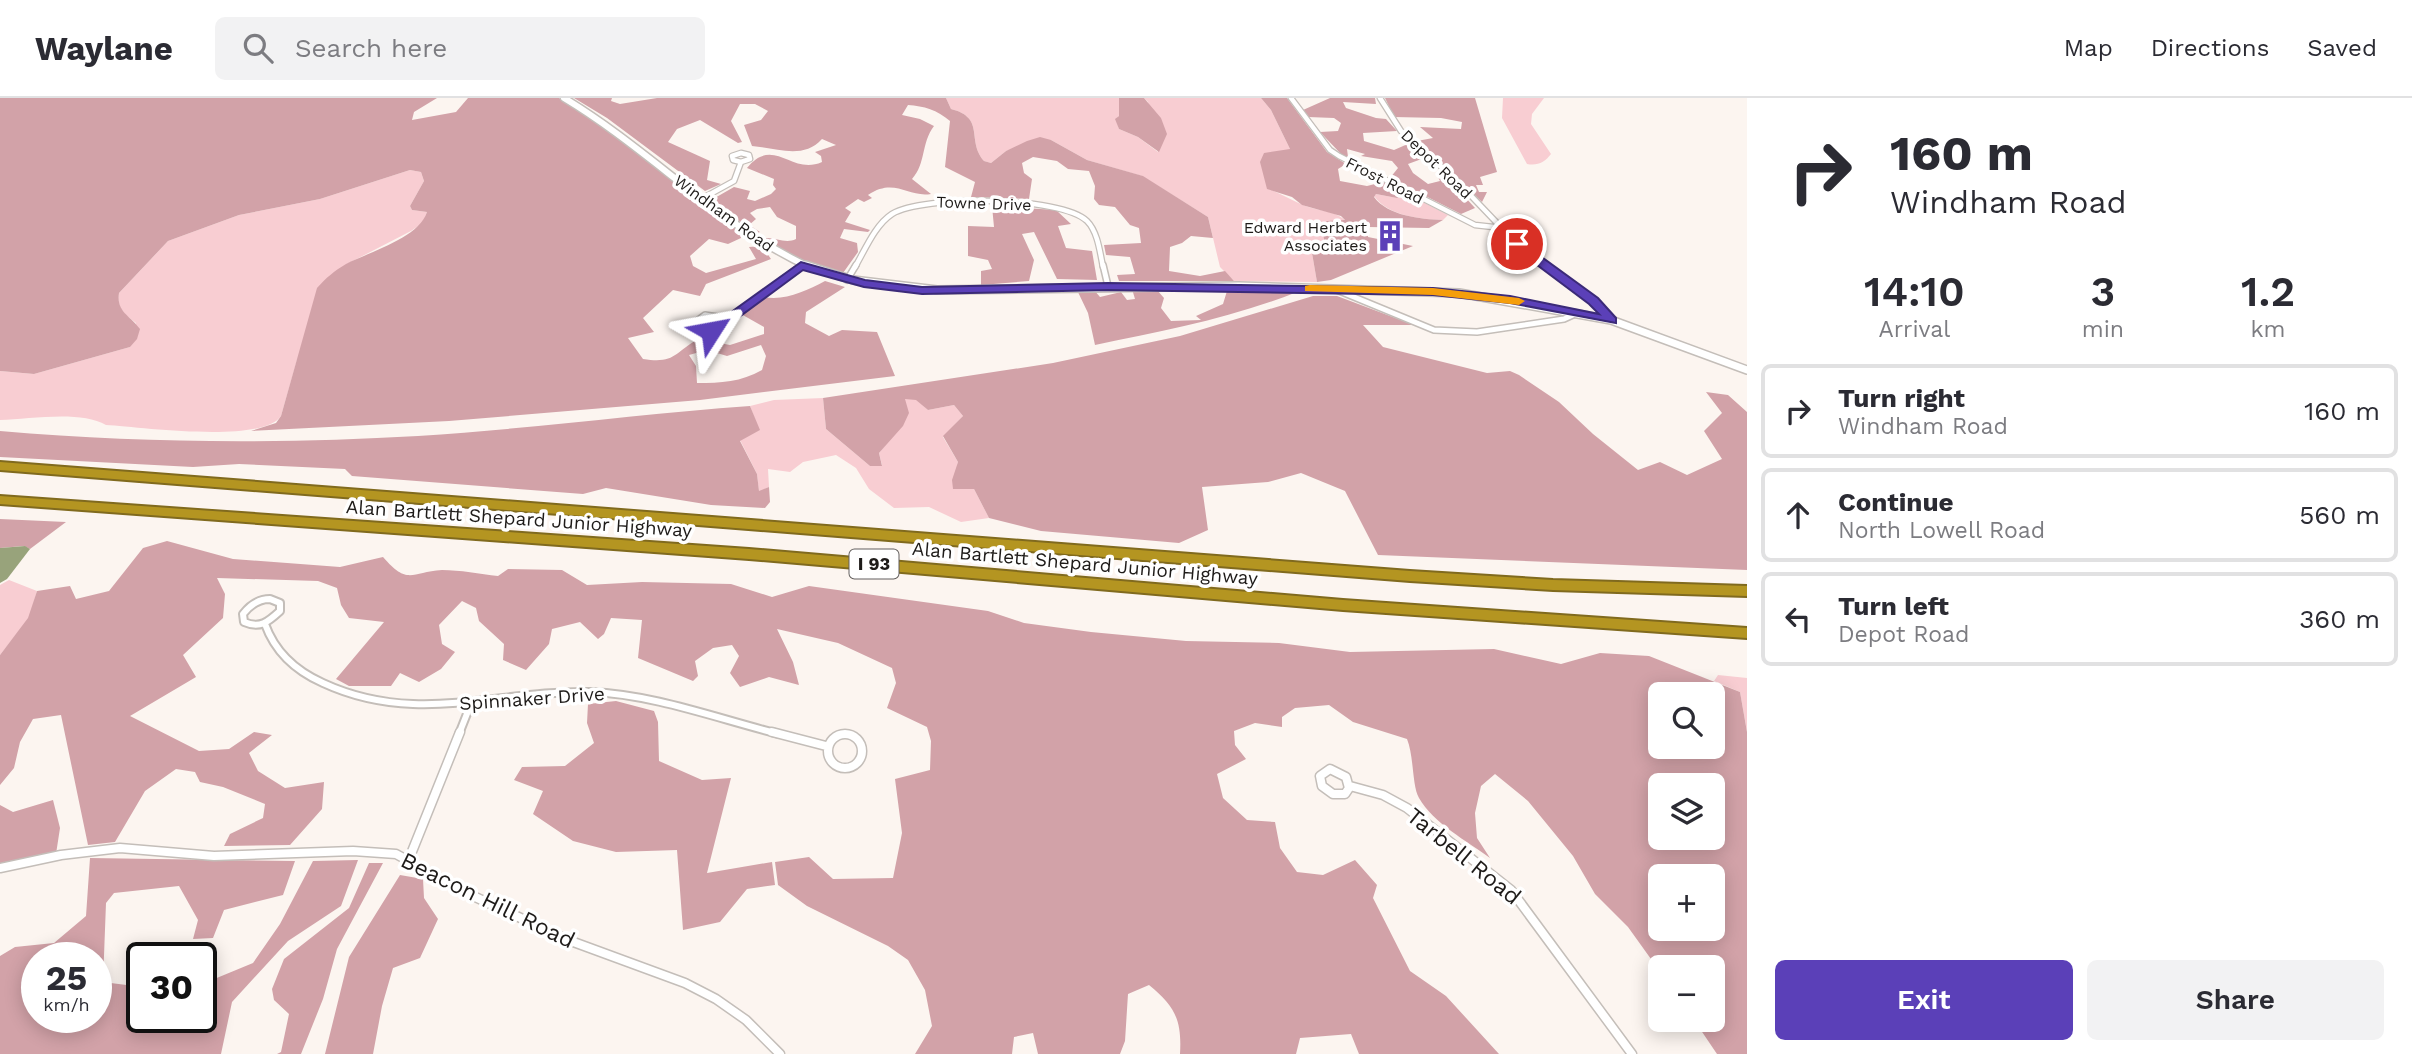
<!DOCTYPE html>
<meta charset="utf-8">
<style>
body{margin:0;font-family:"Work Sans",sans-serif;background:#f2f2f3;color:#2b2b33;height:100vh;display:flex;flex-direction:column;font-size:26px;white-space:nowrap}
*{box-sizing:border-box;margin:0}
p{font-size:23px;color:#7c7c81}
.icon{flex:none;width:38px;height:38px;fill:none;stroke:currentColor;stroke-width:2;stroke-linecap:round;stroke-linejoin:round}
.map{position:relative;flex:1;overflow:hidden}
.panel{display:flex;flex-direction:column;background:#fff;width:665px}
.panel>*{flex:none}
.guide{background:#fff;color:#2b2b33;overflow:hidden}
.buttons{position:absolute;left:1648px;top:584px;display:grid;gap:14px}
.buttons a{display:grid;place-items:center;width:77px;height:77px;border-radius:10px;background:#fff;box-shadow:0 4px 18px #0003;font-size:35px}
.speed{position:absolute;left:21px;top:844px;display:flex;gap:14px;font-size:35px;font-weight:700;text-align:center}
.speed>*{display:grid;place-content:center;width:91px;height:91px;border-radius:50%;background:#fff;box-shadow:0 4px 18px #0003;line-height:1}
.speed small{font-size:18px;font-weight:400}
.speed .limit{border:4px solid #111;border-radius:10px;background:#fff;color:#111}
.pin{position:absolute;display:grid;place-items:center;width:60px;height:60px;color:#fff;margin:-30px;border:4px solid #fff;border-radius:50%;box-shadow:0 2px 7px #0007}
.me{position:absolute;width:77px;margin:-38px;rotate:56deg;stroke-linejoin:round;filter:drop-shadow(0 0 5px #0008)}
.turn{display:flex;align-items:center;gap:24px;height:147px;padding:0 28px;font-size:32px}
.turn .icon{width:91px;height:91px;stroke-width:2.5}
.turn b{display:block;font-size:49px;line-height:60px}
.eta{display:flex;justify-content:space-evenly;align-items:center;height:119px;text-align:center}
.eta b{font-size:42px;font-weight:600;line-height:49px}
.cta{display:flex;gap:14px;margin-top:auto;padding:14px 28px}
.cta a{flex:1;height:80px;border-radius:10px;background:#5b40b8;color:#fff;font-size:28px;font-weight:600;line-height:80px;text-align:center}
.cta a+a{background:#f2f2f3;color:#2b2b33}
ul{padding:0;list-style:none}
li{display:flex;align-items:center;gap:21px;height:94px;margin:0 14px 10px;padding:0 14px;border:4px solid #e1e1e2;border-radius:10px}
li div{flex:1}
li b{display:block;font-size:26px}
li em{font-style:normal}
header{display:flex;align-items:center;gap:42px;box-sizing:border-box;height:98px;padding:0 35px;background:#fff;border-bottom:2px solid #e1e1e2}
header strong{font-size:33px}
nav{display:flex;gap:38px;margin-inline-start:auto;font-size:24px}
.search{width:490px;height:63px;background:#f2f2f3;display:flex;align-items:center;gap:18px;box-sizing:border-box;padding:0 24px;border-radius:10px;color:#7c7c81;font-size:26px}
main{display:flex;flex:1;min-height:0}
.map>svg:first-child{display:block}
</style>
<header>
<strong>Waylane</strong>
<div class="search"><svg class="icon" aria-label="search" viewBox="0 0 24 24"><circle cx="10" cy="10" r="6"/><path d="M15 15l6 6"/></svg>Search here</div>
<nav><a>Map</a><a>Directions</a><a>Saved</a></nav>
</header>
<main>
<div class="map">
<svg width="1747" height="956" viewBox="0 0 1747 956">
<rect width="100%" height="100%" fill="#fcf5f0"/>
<path fill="#f8cdd2" d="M946 0H1119V18L1116 21 1119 31 1138 39 1158 54 1148 4 1144 0H1261L1271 12 1290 51 1267 90C1280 95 1291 102 1303 107 1317 113 1335 112 1346 123H1327L1325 148 1312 155 1317 184 1234 183 1220 169 1208 119 1142 78 1087 62 1051 42 1006 53 991 65 984 63C966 42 986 20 951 11Z
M1503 0H1544L1532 16 1531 26 1551 56C1545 64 1538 68 1527 66L1502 20Z
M410 72 421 74 424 83 410 108 412 112 427 114 424 124 411 133 347 166 297 262 281 318C262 346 141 329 106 327 81 312 30 321 0 322V273L34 276 130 249 136 225C125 217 116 210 119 195L168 143 239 117 320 101Z
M1376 96 1397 100 1411 98 1448 117 1443 122C1420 121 1388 118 1374 98Z
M823 300 826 331 870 368 882 367 879 355 888 344 905 301H916L928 312 954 307 963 318 943 339 958 364 953 391H974L989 420 961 424 929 409 894 410 869 391 856 370 836 357 803 364 790 374 768 371 769 389 759 394 757 376 740 342 759 332 750 308 774 302Z
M9 482 37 493 29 520 0 557V487Z
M1718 577 1747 580V634L1740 594 1714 583Z"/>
<path fill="#d2a2a8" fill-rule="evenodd" d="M0 0H437L414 14 412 22 456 14 468 0H559L596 22 739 133 741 140 728 146 709 141 690 158 693 168 706 175 756 161 749 149 762 148 771 161 706 186 700 198 673 192 643 220 654 234 628 240 643 261C675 266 674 255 698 241L730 247 764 236V229L741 216 764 199C785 203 806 193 825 183L845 189 806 214 805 225 829 238 842 232 877 234 895 278 700 302 449 323 251 333 276 325 281 318 317 190C326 180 334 173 346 166 369 154 419 140 427 114L412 112 410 108 424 83 421 74 410 72 320 101 239 117 168 143 119 195C116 214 131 218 140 231L137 241 130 249 34 276 0 273ZM761 247 766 258 762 272C741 284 721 285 697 285L696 268 689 257 707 252 727 258Z
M574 0H612L611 3 620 6 657 0H946L951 11C986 20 966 42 984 63L991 65 1006 53 1027 43 1040 39 1051 42 1087 62 1143 78 1208 119 1213 140 1191 138 1182 145 1170 149 1169 173 1200 178 1225 173 1234 183H1119L1117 177 1135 176 1130 159 1106 157 1104 147 1141 145 1139 130 1130 127 1115 109 1099 107 1094 101 1095 88 1089 73 1068 71 1057 63 1033 59 1022 65 1024 75 1032 81 1029 101 971 99 975 84 945 69 950 23C937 12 924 8 908 7L902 17 920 21 934 28C921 45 926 66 912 81L931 96C908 100 895 79 868 97L872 100 864 104 858 101 845 110 851 114 845 124 870 132 868 134 844 131 840 140 857 145 858 154 843 175 803 162 761 141C773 137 784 147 796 141V128L777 119 770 109 757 111 750 115 756 121 749 127 760 134 754 136 713 101 734 89 750 93 747 101 755 103 771 96 776 91 773 87 774 81 747 70C774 37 791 78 822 64L821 58 815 54 836 47 822 41C803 62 777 50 752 48L744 27 761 22 768 13 755 6H740L731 23 742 44 738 45 700 22 677 31 668 44 710 63 707 82 721 86 705 93 607 20Z
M1119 0H1144L1161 20 1167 36 1159 54 1138 39 1119 31 1115 21 1119 18Z
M1261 0H1287L1327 54 1346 66 1338 71 1340 83 1367 88 1383 84 1411 98 1397 100 1376 96 1374 99C1388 118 1420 121 1443 122L1429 130 1368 129V139L1413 148 1331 182 1317 184 1312 155 1325 148 1322 127 1327 123 1345 122 1341 118 1302 107 1292 99 1267 91 1260 64 1264 55 1290 51 1271 12Z
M1330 0H1375L1376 6 1343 4 1346 10 1376 20 1386 21 1397 33 1363 35 1364 43 1394 52 1410 45 1427 59 1408 66 1413 75 1428 86 1440 83 1437 77 1443 75 1475 110 1461 116 1390 80 1398 70 1392 63 1361 58 1365 56 1347 51 1348 59 1343 58 1320 34 1338 33 1341 25 1334 20 1308 19 1303 12Z
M1385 0H1475L1497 74 1480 79 1483 87H1476L1479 94H1487L1482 104 1417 43 1433 40 1420 29 1461 31 1462 24 1441 20 1394 19Z
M992 108 1056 112 1071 126 1058 128 1066 150 1092 153 1097 182 1057 181 1034 134 1022 136 1034 162 1029 183 981 187V173L992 171 988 162 968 158V128L994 129Z
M1132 191 1157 192 1164 200 1161 210 1171 223 1201 222 1196 218 1223 206 1227 193 1297 194C1232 220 1163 233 1095 247L1088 215 1077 192H1094L1100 199 1121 194 1127 202 1135 201Z
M1313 198H1337L1414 227H1363L1383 249 1487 275 1510 273 1519 277 1559 304 1593 336 1638 372 1660 364 1687 377 1722 361 1704 333 1722 315 1706 294 1728 297 1747 314V472L1378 457 1345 393 1301 375 1268 384 1202 389 1208 432 1179 445 1041 433 989 420 974 391H953L952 382 958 364 943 338 963 318 954 307 928 312 916 302 905 301 909 315 903 328 879 355 882 368H870L826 331 823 300 1053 265 1180 238Z
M750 308 760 332 740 343 757 376 759 393 769 389 770 404 765 410 711 407 606 390 583 396 352 378 345 371 239 366 193 369 0 359V333C139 345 278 346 418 338 529 331 639 316 750 308Z
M0 421 66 424 30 451 24 448 0 450Z
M167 443 233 461 340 469 383 459C408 488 411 474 442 472 460 472 480 476 498 478L508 471 562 472 587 487 642 484 731 486 772 499 809 488 988 513 1024 525 1091 534 1186 543 1279 545 1350 554 1494 551 1561 566 1600 555 1649 558 1740 594 1747 634V956H1717L1694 922H1713V870H1661V875L1628 829 1595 796 1573 758 1528 703 1495 676 1481 688 1475 715 1477 740 1490 760C1467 743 1433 725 1419 700 1412 688 1414 658 1407 641L1353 624 1329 607 1295 610 1282 619V629L1255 625 1234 633 1235 647 1246 661 1217 676 1223 700 1247 722 1275 724 1280 750 1297 774 1323 777 1355 762 1377 787 1373 800 1410 873 1446 898 1499 956H1359L1351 936 1300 940 1296 956H1180C1182 922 1175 908 1149 887L1128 896 1125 943 1120 956H1038L1033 935 1014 939 1012 956H915L932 928 925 892 908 862 888 848 807 808 778 787 775 764 809 759 833 781 893 780 902 735 895 681 930 672 931 643 927 629 887 610 896 585 892 570 838 545 777 531 793 564 799 587 769 579 740 589 730 575 739 558 732 547 713 550 695 563 698 578 693 583 638 560 642 522 611 520 604 536 598 541 580 524 552 531 549 546 526 572 503 562 504 546 479 523 476 510 462 503 439 527 442 546 455 554 441 571 419 584 400 575 391 588H349L336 581 384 524 349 520 341 507 337 490 318 483 217 480 225 496 223 520 183 557 196 579 130 618 199 653 229 651 254 634 272 637 249 655 258 673 285 690 324 684 322 711 290 747 224 748 230 736 263 720 265 706 223 689 200 684 195 674 176 671 145 693 115 744 88 747 61 617 33 621 20 644 14 670 0 687V557L28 520 37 493 70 488 76 501 109 493 143 450ZM1661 597H1713V649H1661ZM1661 688H1713V740H1661ZM1661 779H1713V831H1661Z
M616 603 654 613 658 624 659 663 702 682 731 680 707 775 772 764 775 787 747 791 720 824 683 832 677 752 616 754 573 743 533 716 543 693 514 682 522 669 565 668 594 645 587 625 588 606Z
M53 702 60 730 56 756 0 767V707L13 714Z
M90 760 295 763 283 797 224 812 213 840 193 841 198 822 179 788 114 795 106 805 103 884 142 889V919H201V865H216L207 884 253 865 280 826 313 763 358 762 341 808 288 843 232 904 221 956H0V858L15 849 54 845 86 818ZM37 859H96V919H37Z
M369 765H383L337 851 323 901 301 956H277L281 954 289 916 274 902 272 891 284 861 349 810Z
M400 777 423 781 424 800 438 821 420 860 393 870 382 908 373 956H325L349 859Z"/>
<path fill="#98a37b" d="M25 448 30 451 7 481 0 485V450Z"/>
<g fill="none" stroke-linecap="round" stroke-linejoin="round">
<defs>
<path id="street-far3" d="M1291 0 1330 52 1339 58 1475 127 1502 130
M1380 0 1401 33 1456 82 1517 146 1548 169
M741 55 749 57 750 61 741 64 733 62 732 58Z
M703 100 734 83 741 64
M855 169C865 152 875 127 892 116 923 97 1061 98 1087 123 1098 134 1100 155 1103 169"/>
<path id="street-far2" d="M1103 167 1108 188
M1545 167 1594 203 1611 222
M847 182 856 167
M1337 192 1434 232 1477 234 1564 221 1575 216
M705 217 730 221 710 233 696 231 693 226Z
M730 221 801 168"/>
<path id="street-far1" d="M270 501 280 505V513C268 524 260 531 244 524L243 516C250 507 258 501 270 501Z
M265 526C275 554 296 573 323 585 416 628 496 592 591 594 652 596 719 621 779 636
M459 636 472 603"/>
<path id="street" d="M772 634 826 648
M828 653a17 17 0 1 1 34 0a17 17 0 1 1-34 0Z
M1330 671 1346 679 1349 690 1345 696H1333L1322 688 1320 678Z
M1350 688 1383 697 1407 710 1511 792 1632 956
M409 761 460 634
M0 770 61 757 120 750 214 758 353 753 396 756 471 797 568 842 685 885 716 901 746 922 780 956"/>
<path id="secondary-far1" d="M564 0C649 51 720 128 809 169"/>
<path id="secondary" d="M806 167 853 182 937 192 1239 188 1459 195 1611 222 1747 272"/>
<path id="highway" d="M0 364 1410 473 1553 482 1747 488V498L1553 492 1410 483 0 372Z
M0 398 749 451 1343 502 1747 530V540L1343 512 749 461 0 406Z"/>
</defs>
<use href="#street-far3" stroke="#c4beb9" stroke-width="7"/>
<use href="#street-far2" stroke="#c4beb9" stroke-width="8"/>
<use href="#street-far1" stroke="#c4beb9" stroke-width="10"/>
<use href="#street" stroke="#c4beb9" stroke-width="11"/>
<use href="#secondary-far1" stroke="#c4beb9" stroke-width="9"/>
<use href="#secondary" stroke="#c4beb9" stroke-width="10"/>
<use href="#highway" stroke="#806a1e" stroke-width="4"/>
<use href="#street-far3" stroke="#fff" stroke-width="4.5"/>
<use href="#street-far2" stroke="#fff" stroke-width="5"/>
<use href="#street-far1" stroke="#fff" stroke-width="6"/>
<use href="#street" stroke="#fff" stroke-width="8"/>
<use href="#secondary-far1" stroke="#fff" stroke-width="6"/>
<use href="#secondary" stroke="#fff" stroke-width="7"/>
<use href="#highway" fill="#b49521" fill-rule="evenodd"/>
</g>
<path fill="#5b40b8" stroke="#3b2a78" stroke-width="2" d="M1513 144H1521L1598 200 1616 220V225L1510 205 1433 197 1108 192 922 196 864 189 803 172 716 236 711 237 705 233 801 164 865 182 922 189 1108 185 1433 190 1510 198 1599 216 1589 206 1513 149Z"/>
<path fill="#f59e0b" d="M1310 187 1433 190 1519 200 1525 203 1519 207 1433 197 1305 193V188Z"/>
<defs>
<symbol id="building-bare" viewBox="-9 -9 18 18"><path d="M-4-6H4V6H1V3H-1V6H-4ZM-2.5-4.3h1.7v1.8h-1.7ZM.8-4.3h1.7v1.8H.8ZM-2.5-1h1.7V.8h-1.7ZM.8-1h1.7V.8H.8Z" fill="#5b40b8" stroke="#fff" stroke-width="2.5" paint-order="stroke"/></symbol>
</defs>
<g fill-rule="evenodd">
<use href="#building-bare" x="1368" y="116" width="44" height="44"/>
</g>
<g text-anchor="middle" stroke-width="7" stroke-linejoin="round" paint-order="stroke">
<g font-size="16" fill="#1e1b19" stroke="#fff">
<text transform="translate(1437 66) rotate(44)" y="6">Depot Road</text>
<text transform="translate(1385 82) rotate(27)" y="6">Frost Road</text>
<text transform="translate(984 105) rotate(2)" y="6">Towne Drive</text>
<text transform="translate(724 115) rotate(36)" y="6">Windham Road</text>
</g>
<g font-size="16" fill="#1e1b19" stroke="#fff" text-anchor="end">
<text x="1367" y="135">Edward Herbert<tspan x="1367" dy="18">Associates</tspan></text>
</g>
<rect fill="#fff" stroke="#625f5e" stroke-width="2" x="849.5" y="451.5" width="49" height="29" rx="5"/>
<g font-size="18" font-weight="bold" fill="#1e1b19">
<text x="874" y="472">I 93</text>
</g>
<g font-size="19" fill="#1e1b19" stroke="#fff">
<text transform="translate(519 420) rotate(4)" y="7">Alan Bartlett Shepard Junior Highway</text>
<text transform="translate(1085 465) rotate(5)" y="7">Alan Bartlett Shepard Junior Highway</text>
<text transform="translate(532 600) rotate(-4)" y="7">Spinnaker Drive</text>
</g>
<g font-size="23" fill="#1e1b19" stroke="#fff">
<text transform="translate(1464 758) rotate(39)" y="8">Tarbell Road</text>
<text transform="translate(488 802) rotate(26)" y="8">Beacon Hill Road</text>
</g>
</g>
</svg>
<div class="buttons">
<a><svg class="icon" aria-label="search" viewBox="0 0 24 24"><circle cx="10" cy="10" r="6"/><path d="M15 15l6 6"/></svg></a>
<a><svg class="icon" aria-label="layers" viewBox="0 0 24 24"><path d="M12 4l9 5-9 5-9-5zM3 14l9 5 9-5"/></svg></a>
<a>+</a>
<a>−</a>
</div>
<div class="speed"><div>25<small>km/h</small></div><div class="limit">30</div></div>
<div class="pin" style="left:1517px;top:146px;background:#d93025"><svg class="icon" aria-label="arrive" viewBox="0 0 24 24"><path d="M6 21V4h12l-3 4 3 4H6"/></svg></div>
<svg class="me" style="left:711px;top:233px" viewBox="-20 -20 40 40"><path d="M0-17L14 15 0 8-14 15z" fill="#5b40b8" stroke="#fff" stroke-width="4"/></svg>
</div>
<section class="panel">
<div class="guide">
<div class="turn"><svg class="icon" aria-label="right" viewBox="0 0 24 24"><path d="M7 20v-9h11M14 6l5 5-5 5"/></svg><div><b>160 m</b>Windham Road</div></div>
</div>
<div class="eta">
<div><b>14:10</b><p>Arrival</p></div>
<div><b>3</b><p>min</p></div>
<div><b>1.2</b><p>km</p></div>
</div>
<ul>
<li><svg class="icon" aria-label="right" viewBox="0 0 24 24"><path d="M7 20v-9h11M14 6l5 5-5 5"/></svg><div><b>Turn right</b><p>Windham Road</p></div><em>160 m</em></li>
<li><svg class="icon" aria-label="ahead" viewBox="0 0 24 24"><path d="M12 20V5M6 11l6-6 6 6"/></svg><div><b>Continue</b><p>North Lowell Road</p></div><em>560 m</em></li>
<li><svg class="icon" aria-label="left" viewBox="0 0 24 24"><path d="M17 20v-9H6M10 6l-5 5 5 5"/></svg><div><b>Turn left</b><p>Depot Road</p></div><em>360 m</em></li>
</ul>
<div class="cta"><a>Exit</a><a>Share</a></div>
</section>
</main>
